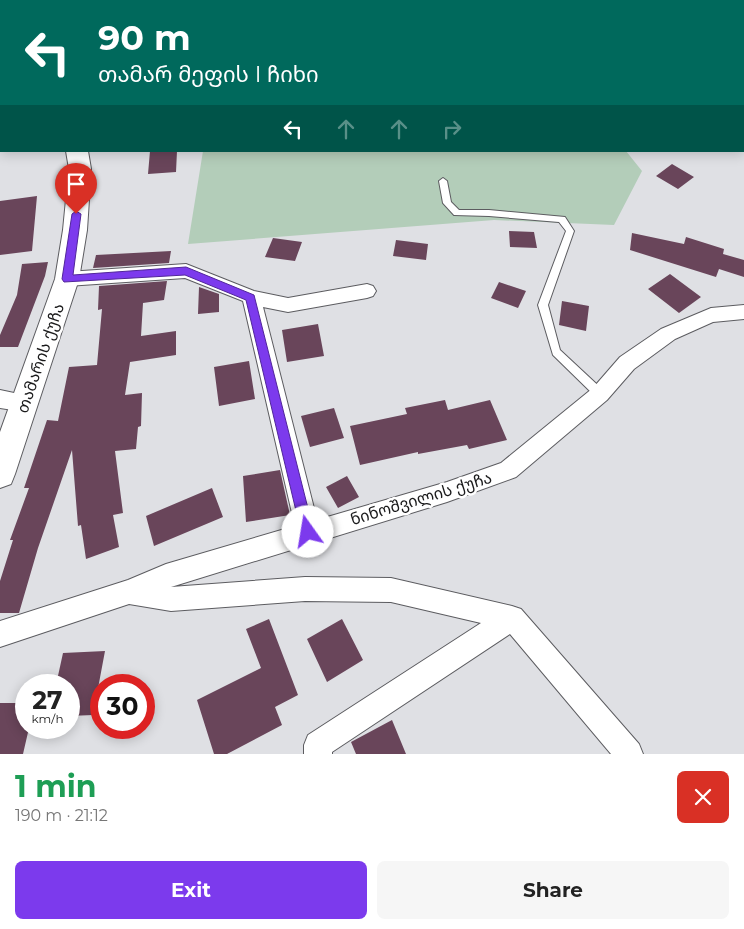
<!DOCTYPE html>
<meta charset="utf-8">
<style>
body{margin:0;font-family:Montserrat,"Noto Sans Georgian",sans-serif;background:#f6f6f6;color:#222;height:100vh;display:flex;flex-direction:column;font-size:19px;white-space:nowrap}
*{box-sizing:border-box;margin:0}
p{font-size:16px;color:#767676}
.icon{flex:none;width:28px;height:28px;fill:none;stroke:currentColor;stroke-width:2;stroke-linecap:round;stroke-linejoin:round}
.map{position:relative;height:754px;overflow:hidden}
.details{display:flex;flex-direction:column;background:#fff;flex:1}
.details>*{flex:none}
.top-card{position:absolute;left:0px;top:0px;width:745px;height:152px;box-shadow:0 2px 12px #0003;background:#00695c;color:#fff;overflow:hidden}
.speed{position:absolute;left:15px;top:674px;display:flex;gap:10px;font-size:25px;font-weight:700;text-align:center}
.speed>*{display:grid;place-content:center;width:65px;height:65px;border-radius:50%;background:#fff;box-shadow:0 2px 12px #0003;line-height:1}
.speed small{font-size:12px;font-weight:400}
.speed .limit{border:8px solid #d22;background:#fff;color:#111}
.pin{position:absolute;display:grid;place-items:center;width:42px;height:42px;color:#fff;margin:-51px -21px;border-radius:50% 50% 50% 0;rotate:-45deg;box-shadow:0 0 5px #0007}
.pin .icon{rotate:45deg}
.me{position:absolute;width:55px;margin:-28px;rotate:347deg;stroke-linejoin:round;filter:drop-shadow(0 0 4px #0008)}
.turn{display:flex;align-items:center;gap:18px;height:105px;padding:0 15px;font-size:22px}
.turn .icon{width:65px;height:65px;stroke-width:2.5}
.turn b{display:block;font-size:35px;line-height:42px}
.lanes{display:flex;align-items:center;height:48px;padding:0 15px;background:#0003;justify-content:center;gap:25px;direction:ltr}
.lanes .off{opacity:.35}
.round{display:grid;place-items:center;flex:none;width:52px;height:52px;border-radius:8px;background:#f6f6f6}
.overview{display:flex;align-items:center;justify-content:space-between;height:85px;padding:0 15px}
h1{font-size:30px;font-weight:700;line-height:38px;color:#1e9e55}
.cta{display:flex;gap:10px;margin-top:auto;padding:10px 15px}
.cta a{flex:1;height:58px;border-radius:8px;background:#7c3aed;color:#fff;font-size:20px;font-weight:700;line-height:58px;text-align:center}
.cta a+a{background:#f6f6f6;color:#222}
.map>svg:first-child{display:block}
</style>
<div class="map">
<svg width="744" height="754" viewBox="0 0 744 754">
<rect width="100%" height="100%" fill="#dfe0e4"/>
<path fill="#b3cdb9" d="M245 0H621L245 1Z
M203 151H626L642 171 614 225 494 220 188 244Z"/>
<path fill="#69455a" d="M150 151H177L176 172 148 174Z
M672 164 694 177 678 189 656 176Z
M37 196 32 251 0 255V201Z
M509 231 534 232 537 248 510 247Z
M632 233 684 244 686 237 724 249 723 254 744 260V277L719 269 716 277 630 250Z
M273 238 302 242 295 261 265 257Z
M396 240 428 244 426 260 393 256Z
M171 251 169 263 93 268 96 255Z
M48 262 45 276 18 347H0V335L17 295 22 264Z
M670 274 701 297 679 313 648 289Z
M167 281 164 300 143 303 141 336 176 331V355L130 362 125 395 142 393 141 426 138 427 136 449 115 451 123 513 113 515 119 547 86 559 81 525 78 526 72 450 38 548 19 613H0V581L13 540H10L29 488H24L47 420 58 421 69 367 97 365 102 309 98 310 99 286Z
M499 282 526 291 518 308 491 298Z
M199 287 219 294V312L198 314Z
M562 301 589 306 586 331 559 325Z
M318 324 324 356 287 362 282 330Z
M249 361 255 399 219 406 214 367Z
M445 400 448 410 490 400 507 440 469 449 467 445 418 454V452L360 465 350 426 407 414 405 408Z
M334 408 344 438 310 447 301 416Z
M280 470 290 515 246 522 243 476Z
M347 476 359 497 338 508 326 487Z
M212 488 223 517 154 546 146 516Z
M269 619 298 695 275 707 282 725 227 754H214L197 700 261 668 246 629Z
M342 619 363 660 327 682 307 639Z
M105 651 93 715 69 716V685H56L63 653Z
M0 703H26V728H29L23 754H0Z
M392 720 406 754H356L351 742Z"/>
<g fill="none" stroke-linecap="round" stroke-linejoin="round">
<defs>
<path id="lane" d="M40 0H46L47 1H41Z
M443 178 447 181 451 202 459 210H489L565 217 574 231 548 305 560 350 604 391 605 394 604 397 600 398 596 397 553 355 538 305 566 231 559 222 489 216 454 215 443 203 439 181Z"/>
<path id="street" d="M186 264 254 291 288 298 367 284 373 286 376 291 373 296 367 298 288 312 263 307 317 520 447 482 501 463 593 388 620 357 661 329 711 308 744 305V319L713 322 675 339 634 369 607 400 516 477 447 502 171 587 305 577 391 578 512 606 521 609 639 744 643 754H611L510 634 332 752V754H304V745L308 735 481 623 391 602 305 601 171 611 129 604 0 647V621L128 580 166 564 295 526 243 301 185 278 67 286 61 284 58 279 61 274 67 272Z
M0 390 33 397 36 403 33 409 26 412 0 408Z"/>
<path id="primary" d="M66 151H88L91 169 87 230 79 279 15 474 11 484 0 488V432L55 279 63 230 69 169Z"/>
</defs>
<use href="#lane" stroke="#5c5c60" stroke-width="2"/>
<use href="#street" stroke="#5c5c60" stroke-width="2"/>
<use href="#primary" stroke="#5c5c60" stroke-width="2"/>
<use href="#lane" fill="#fff" fill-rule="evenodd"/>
<use href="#street" fill="#fff" fill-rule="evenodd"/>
<use href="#primary" fill="#fff" fill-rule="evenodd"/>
</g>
<path fill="#7c3aed" stroke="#51269a" d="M76 211 81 214 73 275 186 267 254 295 314 532 312 537 308 539 303 537 301 532 246 300 185 275 64 282 62 279 72 214Z"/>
<g text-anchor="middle" stroke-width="5" stroke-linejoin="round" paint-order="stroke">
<g font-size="16" fill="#1a1a1b" stroke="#fff">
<text transform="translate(40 358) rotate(-71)" y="6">თამარის ქუჩა</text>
<text transform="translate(421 498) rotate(-17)" y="6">ნინოშვილის ქუჩა</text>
</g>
</g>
</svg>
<div class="speed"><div>27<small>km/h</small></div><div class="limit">30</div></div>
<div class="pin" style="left:76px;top:214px;background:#d93025"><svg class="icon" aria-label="arrive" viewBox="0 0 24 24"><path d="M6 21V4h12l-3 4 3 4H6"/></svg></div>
<svg class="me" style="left:308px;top:532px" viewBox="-20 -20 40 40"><circle r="19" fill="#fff"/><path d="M0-13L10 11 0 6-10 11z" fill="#7c3aed"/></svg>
<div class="top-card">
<div class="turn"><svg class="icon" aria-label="left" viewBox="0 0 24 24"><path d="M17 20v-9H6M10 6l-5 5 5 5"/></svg><div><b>90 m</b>თამარ მეფის I ჩიხი</div></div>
<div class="lanes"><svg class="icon" aria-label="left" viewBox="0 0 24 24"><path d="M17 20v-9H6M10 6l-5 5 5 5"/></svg><svg class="icon off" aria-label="ahead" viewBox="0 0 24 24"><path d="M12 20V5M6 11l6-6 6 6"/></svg><svg class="icon off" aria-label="ahead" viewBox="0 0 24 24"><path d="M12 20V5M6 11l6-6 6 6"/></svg><svg class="icon off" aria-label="right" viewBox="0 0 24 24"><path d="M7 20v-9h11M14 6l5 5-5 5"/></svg></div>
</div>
</div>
<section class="details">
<div class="overview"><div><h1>1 min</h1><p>190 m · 21:12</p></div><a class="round" style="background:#d93025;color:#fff"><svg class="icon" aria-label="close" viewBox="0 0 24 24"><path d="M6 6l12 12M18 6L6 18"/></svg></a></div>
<div class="cta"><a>Exit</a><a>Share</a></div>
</section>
